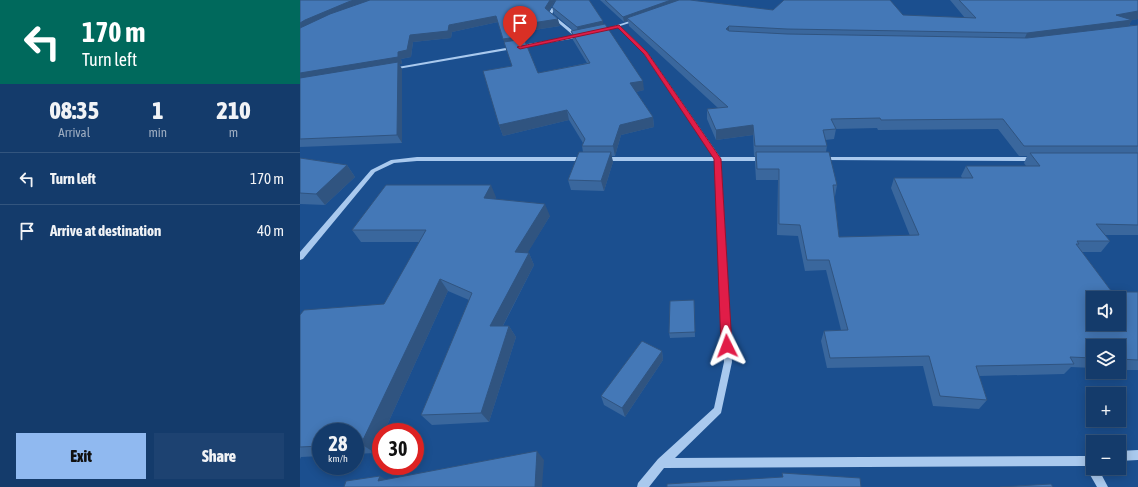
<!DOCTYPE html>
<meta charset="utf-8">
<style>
body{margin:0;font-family:"Asap Condensed",sans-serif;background:#1d4271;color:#f1f3f6;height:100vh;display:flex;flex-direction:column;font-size:15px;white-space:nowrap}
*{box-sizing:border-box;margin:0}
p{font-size:13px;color:#9dadc1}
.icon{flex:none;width:22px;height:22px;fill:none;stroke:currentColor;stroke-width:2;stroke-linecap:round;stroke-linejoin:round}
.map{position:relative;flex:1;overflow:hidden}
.side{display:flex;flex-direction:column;background:#143b6b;width:300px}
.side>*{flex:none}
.top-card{background:#00695c;color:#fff;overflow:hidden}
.fabs{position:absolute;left:786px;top:291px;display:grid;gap:8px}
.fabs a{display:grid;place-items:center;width:40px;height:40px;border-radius:0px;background:#143b6b;box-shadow:0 2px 10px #0003,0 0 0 1px #33557e;font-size:20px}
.speed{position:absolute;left:12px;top:423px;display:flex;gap:8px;font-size:20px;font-weight:700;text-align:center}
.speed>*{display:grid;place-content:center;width:52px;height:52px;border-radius:50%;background:#143b6b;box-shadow:0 2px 10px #0003,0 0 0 1px #33557e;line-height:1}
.speed small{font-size:10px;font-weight:400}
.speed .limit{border:6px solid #d22;background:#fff;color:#111}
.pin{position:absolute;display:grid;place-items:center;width:34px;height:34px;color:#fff;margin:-41px -17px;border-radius:50% 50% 50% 0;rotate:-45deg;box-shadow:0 0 4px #0007}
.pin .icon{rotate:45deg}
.me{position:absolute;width:44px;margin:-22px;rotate:357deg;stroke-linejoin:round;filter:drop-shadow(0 0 3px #0008)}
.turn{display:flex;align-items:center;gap:14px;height:84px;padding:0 16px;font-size:18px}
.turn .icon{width:52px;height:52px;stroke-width:2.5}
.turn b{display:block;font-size:28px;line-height:34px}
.eta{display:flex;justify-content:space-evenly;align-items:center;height:68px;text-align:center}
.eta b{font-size:24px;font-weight:800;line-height:28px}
.button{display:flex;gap:8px;margin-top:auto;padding:8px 16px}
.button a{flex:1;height:46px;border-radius:0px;background:#90b9f0;color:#111;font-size:16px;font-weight:800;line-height:46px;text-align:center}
.button a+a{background:#1d4271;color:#f1f3f6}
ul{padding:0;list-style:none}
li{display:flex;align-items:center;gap:12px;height:52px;padding:0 16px;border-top:1px solid #33557e}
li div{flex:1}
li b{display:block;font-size:15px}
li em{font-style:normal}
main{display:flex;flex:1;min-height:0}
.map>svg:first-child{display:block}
</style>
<main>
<section class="side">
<div class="top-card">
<div class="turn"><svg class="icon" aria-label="left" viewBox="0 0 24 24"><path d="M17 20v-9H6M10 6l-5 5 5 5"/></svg><div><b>170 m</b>Turn left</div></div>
</div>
<div class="eta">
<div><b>08:35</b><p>Arrival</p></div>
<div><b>1</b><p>min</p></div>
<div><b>210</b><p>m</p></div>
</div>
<ul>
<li><svg class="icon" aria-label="left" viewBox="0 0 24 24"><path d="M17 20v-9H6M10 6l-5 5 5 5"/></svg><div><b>Turn left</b></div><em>170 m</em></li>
<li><svg class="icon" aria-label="arrive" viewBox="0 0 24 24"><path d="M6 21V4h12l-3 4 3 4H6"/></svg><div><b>Arrive at destination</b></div><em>40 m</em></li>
</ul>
<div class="button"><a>Exit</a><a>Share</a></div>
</section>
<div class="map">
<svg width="838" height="487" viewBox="0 0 838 487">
<rect width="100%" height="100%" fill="#1b4f8f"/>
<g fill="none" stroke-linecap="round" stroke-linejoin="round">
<path fill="#a9c9ee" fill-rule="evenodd" d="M261 0H265L257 5 252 14 278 35H282V37L92 70 90 69 92 68 274 36 248 14 255 3Z
M336 19 339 20 320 26 347 52 420 157H464L467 159 464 161H421L432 362 421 413 375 458 788 456 793 454V468H798L808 487H797L785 466 364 468 349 487H337L338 483 358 459 414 408 424 362 415 161H302L299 159 302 157H414L344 54 317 27 301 32 299 31Z
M117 157H286L289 159 286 161H117L94 163 75 172 3 259 0 260V252L71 170 91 160Z
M522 157H734L737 159 734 161 520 160V158Z
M838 450V460L819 461V451Z"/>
</g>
<path fill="#3a679d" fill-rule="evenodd" d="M0 0H289L303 21V24L344 90 336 92 353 117 354 127 321 135 315 156H311L313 162 304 191 271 190 268 180 283 152 282 146 283 143 269 120 203 136 199 125 212 66 198 22 152 32 151 38 113 42 111 57 101 59 102 64H99L102 69V143L0 147ZM256 1 252 7 254 14 274 31H271L273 40 287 63 238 73 221 32 260 26 249 11 254 2Z
M300 0H390L473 10 665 18 650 0H838V19L831 20 829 26 838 25V235H805L810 241 801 252H782L812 292H838V370H819V346H793V368L771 367 764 374 679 376 687 400 679 409 633 406 623 366 527 368 521 341 524 331 541 330 526 270 505 271 498 236 477 235 478 180H456L455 163V156H454L453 135 416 140 407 119V109L418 108 329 26 328 21 324 22ZM577 128 578 130 698 129 719 156H727L724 163 726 166H666L661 176 662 178H594L591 188 610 236 539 237 534 196H535L537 185 526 152 527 146 525 140 534 139 536 129Z
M0 158 47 165 55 177 25 205 0 204Z
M196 197 195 199 250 216 227 253H229L234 265 203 326H209L216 337 189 422 132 425 121 415 169 300 148 291 84 432H81V439L75 453 55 454V432H21V456L1 457 0 459V315L84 304 120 242H61L52 230Z
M394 300 395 337 370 338 369 333Z
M362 351 363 360 325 417 304 405 301 396Z"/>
<path fill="#305480" d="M54 0H80L0 32V23L5 20 48 2Z
M250 0H258L254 2 247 14 245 8Z
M370 0H383L327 18 328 21 324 22 323 17Z
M838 11V19L821 22 832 20 827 29 723 42 727 33 816 15Z
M196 16 198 22 152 32 151 38 113 42 111 57 101 59 102 64H99L102 69V143L97 135 0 82V73L98 52 110 35 149 25Z
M258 19 260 26 221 32 219 25Z
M303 21 304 28 278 34 277 27Z
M429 26V34L426 29Z
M223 36 225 43 206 46 203 39Z
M343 81 344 90 332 93 330 83Z
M267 110 269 120 203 136 199 125Z
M353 117 354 127 321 135 315 156 313 146 320 125Z
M453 125V135L416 140V130Z
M311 152 313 162 304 191 301 181Z
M47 165 55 177 25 205 16 194Z
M191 185 196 197 190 210 184 198Z
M245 204 250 216 221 264 215 252Z
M229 253 234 265 197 337 190 326Z
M140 279 148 291 84 432H81V439L75 453 61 444Z
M209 326 216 337 189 422 181 413Z
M362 351 363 360 325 417 322 408Z
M237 451 244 460 242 487H235Z
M80 476 94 485 78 481Z"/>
<path fill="#4478b7" stroke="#305480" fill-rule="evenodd" d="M0 0H54L48 2 5 20 0 23Z
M70 0H250L245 8 258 19 219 25 223 36 203 39 196 16 149 25 148 31 110 35 107 50 98 52V57L0 73V28L30 14Z
M256 0H289L303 21 277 27 252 7Z
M305 0H371L323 17Z
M379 0H390L473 10 484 0H590L603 15 676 18 659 0H838V11L816 15 832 20 727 33 487 29 429 26 426 29 429 31 487 34 727 38 838 25V146H724L703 119 581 120 580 118 531 119 536 129 523 130 527 146H455L453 125 416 130 407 109 428 107 327 18Z
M305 24 343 81 330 83 353 117 320 125 313 146H282L285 139 267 110 199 125 183 71 212 66 204 42 224 39 238 73 290 63 271 31Z
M98 62 97 135 0 139V78Z
M279 152H311L301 181 268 180Z
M456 152H529L537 185H533L539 237 619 235 594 178H673L666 166H740L730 153H838V225L796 224 810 241H777L779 244H776L812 292H838V360L819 359V346H793V358L770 357 774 364 676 366 687 400 640 396 629 356 530 358 524 331 548 330 529 260H507L500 225 479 224V169H457ZM793 298H819V324H793Z
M0 158 47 165 16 194 0 193Z
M86 185H191L184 198 245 204 215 252 229 253 190 326H209L181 413 121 415 172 293 140 279 61 444H55V432H21V446L0 447V315L4 310 84 304 126 230H52Z
M394 300 395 332 369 333 370 301Z
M342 341 362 351 322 408 301 396Z
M237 451 235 487H44L46 481 80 476 78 481Z
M482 473 560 478 561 487H367V484L483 477Z
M751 484 753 487H700Z"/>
<path fill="#e11d48" stroke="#92132f" d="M319 25 347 52 421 159 432 346 431 350 427 351 423 350 421 346 414 159 344 54 318 28 220 49 217 47Z"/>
</svg>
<div class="fabs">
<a><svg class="icon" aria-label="sound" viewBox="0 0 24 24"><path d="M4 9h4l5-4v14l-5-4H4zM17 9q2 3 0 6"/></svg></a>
<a><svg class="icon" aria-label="layers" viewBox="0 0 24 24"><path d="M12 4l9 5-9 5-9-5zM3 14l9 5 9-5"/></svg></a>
<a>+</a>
<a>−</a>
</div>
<div class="speed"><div>28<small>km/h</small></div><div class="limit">30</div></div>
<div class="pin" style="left:220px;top:47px;background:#d93025"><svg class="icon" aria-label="arrive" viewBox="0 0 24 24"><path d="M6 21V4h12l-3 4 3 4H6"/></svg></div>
<svg class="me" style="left:427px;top:346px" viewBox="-20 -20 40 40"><path d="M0-17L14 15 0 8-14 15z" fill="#e11d48" stroke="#fff" stroke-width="4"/></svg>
</div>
</main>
